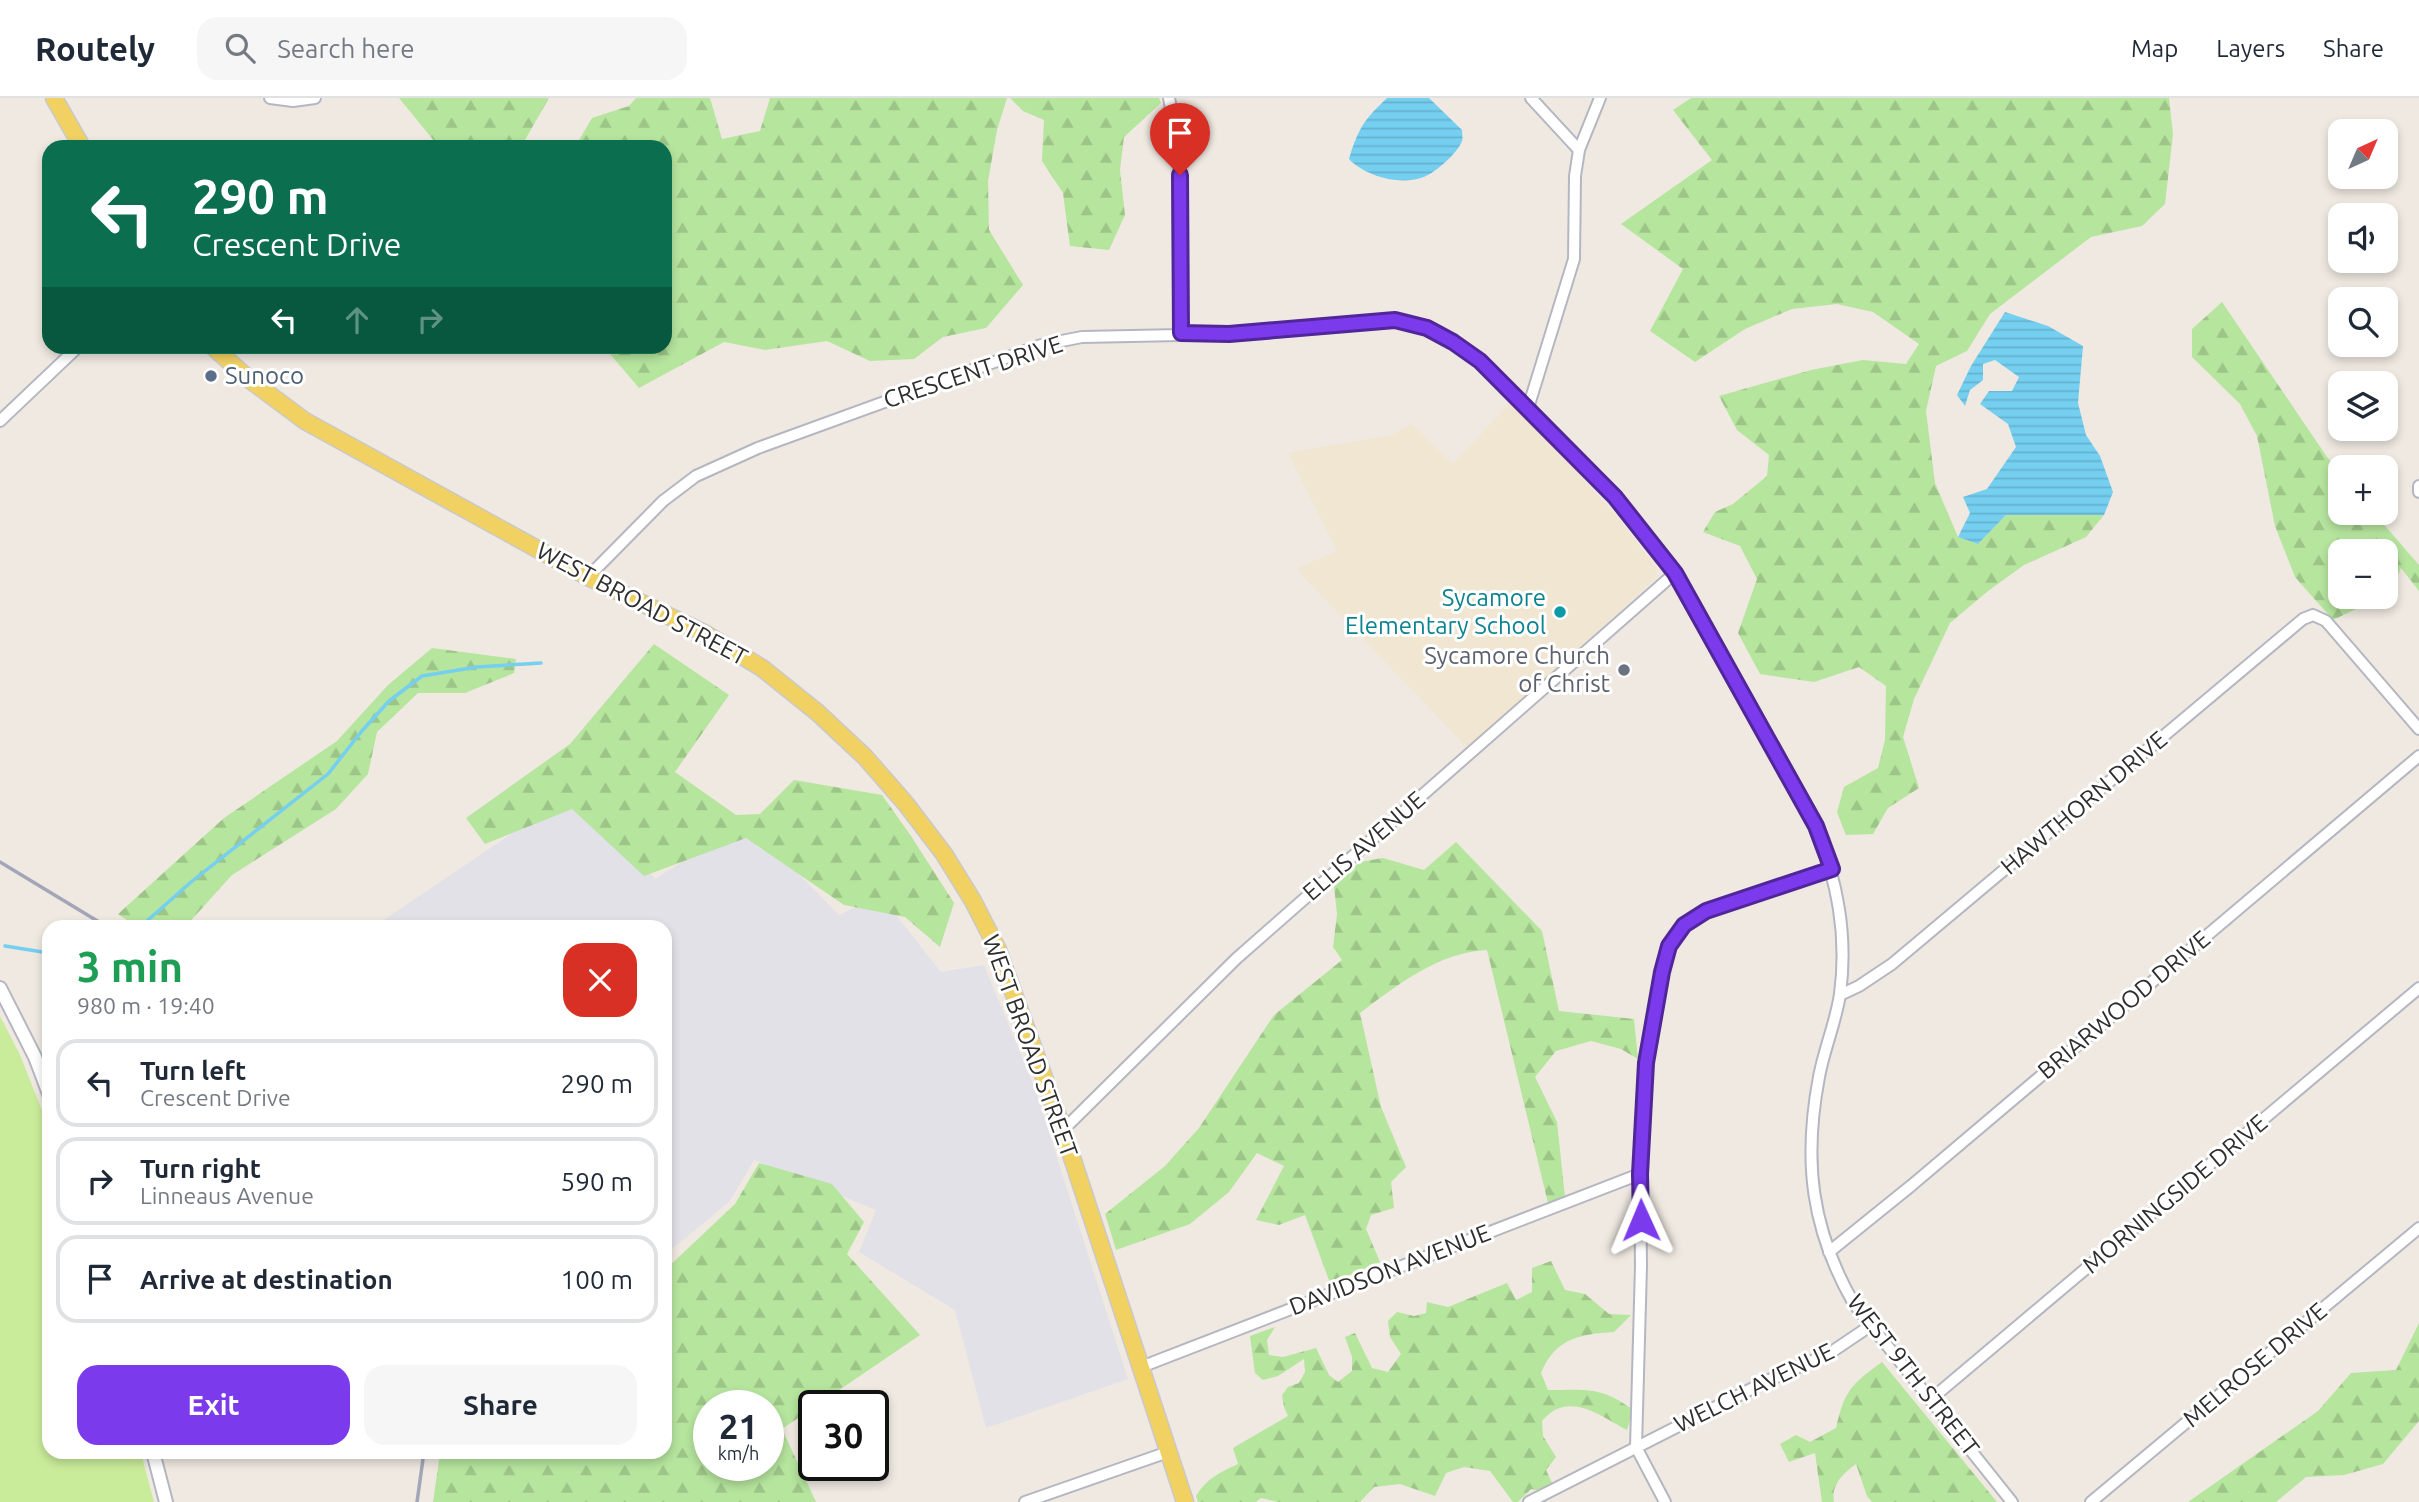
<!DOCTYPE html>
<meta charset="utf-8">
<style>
body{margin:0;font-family:Ubuntu,sans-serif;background:#f6f6f7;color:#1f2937;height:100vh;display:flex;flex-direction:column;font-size:26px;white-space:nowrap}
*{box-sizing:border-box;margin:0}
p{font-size:23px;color:#747a83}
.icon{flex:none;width:38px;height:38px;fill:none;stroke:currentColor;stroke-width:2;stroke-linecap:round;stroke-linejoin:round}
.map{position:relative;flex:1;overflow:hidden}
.side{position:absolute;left:42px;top:822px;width:630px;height:539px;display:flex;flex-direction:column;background:#fff;border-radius:21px;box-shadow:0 4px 10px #0003}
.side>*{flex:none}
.banner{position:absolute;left:42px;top:42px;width:630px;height:214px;border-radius:21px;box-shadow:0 4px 10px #0003;background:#0b6e4f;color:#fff;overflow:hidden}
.needle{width:46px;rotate:44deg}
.fabs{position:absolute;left:2328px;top:21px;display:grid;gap:14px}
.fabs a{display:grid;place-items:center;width:70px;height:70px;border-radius:14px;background:#fff;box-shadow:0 4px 10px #0003;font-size:35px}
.speed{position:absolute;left:693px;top:1292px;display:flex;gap:14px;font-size:35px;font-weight:700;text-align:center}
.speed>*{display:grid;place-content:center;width:91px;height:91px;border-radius:50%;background:#fff;box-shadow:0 4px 10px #0003;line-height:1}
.speed small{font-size:18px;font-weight:400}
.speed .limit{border:4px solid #111;border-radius:10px;background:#fff;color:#111}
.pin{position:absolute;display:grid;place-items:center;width:60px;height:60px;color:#fff;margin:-72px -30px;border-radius:50% 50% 50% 0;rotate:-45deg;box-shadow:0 0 7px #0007}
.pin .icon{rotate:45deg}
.me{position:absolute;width:77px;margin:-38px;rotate:359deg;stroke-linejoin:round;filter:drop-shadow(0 0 5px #0008)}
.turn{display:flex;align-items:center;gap:24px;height:147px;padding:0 35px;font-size:32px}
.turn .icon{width:91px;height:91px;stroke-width:2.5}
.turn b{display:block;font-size:49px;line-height:60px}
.lanes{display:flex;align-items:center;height:66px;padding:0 35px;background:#0003;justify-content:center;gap:35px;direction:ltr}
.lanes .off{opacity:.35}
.round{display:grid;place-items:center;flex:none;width:74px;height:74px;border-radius:21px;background:#f6f6f7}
.overview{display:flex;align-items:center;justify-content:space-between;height:119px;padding:0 35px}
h1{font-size:42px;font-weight:700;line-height:52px;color:#1e9e55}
.primary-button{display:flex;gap:14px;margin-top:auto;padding:14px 35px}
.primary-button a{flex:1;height:80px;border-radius:21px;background:#7c3aed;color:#fff;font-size:28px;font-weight:700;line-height:80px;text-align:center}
.primary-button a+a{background:#f6f6f7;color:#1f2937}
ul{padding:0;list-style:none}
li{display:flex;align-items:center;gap:21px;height:88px;margin:0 14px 10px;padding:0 21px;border:4px solid #e0e1e3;border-radius:21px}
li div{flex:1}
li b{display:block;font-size:26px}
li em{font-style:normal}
header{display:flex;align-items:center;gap:42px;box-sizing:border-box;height:98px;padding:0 35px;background:#fff;border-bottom:2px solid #e0e1e3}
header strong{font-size:33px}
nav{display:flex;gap:38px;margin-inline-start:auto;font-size:24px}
.search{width:490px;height:63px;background:#f6f6f7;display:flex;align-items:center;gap:18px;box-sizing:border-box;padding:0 24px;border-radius:21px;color:#747a83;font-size:26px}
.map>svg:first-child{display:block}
</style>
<header>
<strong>Routely</strong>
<div class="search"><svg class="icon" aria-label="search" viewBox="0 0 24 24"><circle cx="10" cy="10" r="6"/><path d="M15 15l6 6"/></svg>Search here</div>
<nav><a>Map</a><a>Layers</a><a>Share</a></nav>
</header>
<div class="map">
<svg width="2419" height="1404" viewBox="0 0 2419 1404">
<defs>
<pattern id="forest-firs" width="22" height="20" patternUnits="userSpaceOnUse" patternTransform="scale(1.75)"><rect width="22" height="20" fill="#b6e59e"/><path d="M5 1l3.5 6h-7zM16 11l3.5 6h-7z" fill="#9dc588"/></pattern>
<pattern id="water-rules" width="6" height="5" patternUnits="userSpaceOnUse" patternTransform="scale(1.75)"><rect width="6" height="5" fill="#75cff0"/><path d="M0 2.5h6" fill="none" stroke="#66b2ce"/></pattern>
</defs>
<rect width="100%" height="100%" fill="#efe9e1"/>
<path fill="#e3e1e8" d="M582 688 655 781 747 723 839 817 880 797 941 874 984 867 1034 988 1128 1281 986 1330 955 1212 859 1154 876 1112 754 1062 730 1103 665 1157V830H372Z"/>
<path fill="#f0e6d1" d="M1510 305 1580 377 1628 432 1657 471 1656 480 1468 650 1296 471 1337 453 1288 355 1392 337 1411 326 1453 366Z"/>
<path fill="url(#forest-firs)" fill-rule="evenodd" d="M399 0H549L521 49H439Z
M636 0H710L722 41 760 33 770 0H1007L997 32 988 83 989 132 1023 187 986 230 943 239 914 261 870 263 827 243 765 252 724 244 639 290 604 249 665 248V49H575L592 20 629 8Z
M1010 0H1159L1161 5 1124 39 1120 72 1125 117 1109 152 1070 148 1063 95 1042 63 1044 22 1023 13Z
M1691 0H2169L2173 36 2165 106 2142 128 2091 139 1990 216 1967 253 1936 268 1926 313 1935 385 1958 439 1978 446 2006 417H2104L2086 439 2024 467 1988 493 1950 525 1914 601 1903 639 1919 690 1888 710 1873 736 1846 737 1837 714 1844 689 1878 670 1885 642 1886 588 1859 569 1814 584 1760 576 1738 535 1757 481 1740 448 1703 434 1715 414 1733 406 1767 378 1769 357 1737 332 1719 298 1811 272 1863 262 1906 266 1919 246 1873 214 1837 206 1792 211 1745 231 1695 264 1650 233 1683 171 1621 126 1712 62 1673 12Z
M2222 204 2327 359 2340 375V415H2374L2419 467V493L2401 470 2391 494 2385 497V453H2340V499H2381L2333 522 2295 479 2275 428 2257 338 2240 306 2192 259V231Z
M654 546 729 597 675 674 736 717 760 716 794 682 882 697 911 738 954 805 940 849 905 819 844 807 746 740 644 778 572 711 485 746 466 720 570 646Z
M432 550 516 561 514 575 465 595H418L377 634 368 676 336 711 232 777 185 829H137L118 816 224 720 337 643 388 587Z
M1456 744 1542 833 1559 913 1634 921 1638 961 1621 951 1591 943 1556 953 1535 979 1557 1024 1565 1099 1548 1105 1487 852C1439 854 1397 887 1360 915L1381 1009 1406 1069 1391 1084 1394 1110 1371 1117 1366 1131 1380 1164 1330 1185 1305 1117 1279 1127 1256 1122 1284 1068 1257 1055 1229 1094 1190 1126 1116 1152 1105 1116 1165 1068 1199 1030 1274 917 1342 862 1333 849 1337 816 1334 788 1360 764 1383 760 1424 772Z
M759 1065 832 1086 864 1124 847 1156 920 1237 782 1331 816 1404H433L440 1355 665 1354V1172L735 1106ZM768 1307V1367H709V1307Z
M1551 1163 1565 1192 1585 1196 1609 1216 1631 1217 1614 1234C1579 1236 1555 1241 1541 1275L1548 1292C1587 1292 1601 1288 1633 1312L1627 1332C1599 1317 1568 1292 1542 1323L1543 1338 1556 1359 1546 1372 1553 1387 1540 1393 1531 1391 1518 1404H1513L1490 1373 1464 1369 1446 1375 1435 1398 1400 1386 1374 1389 1360 1404H1278L1261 1400 1256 1404H1198L1196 1398C1206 1381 1220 1374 1238 1366L1233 1350 1288 1318 1284 1309 1282 1297 1288 1289 1299 1285 1305 1274 1304 1261 1278 1278 1263 1282 1255 1275 1250 1238 1275 1229 1267 1242 1269 1257 1283 1259 1316 1250 1329 1277 1338 1284 1352 1273V1259L1345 1239 1355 1235 1372 1270 1388 1274 1401 1256 1390 1239 1388 1223 1397 1214 1414 1218 1426 1215 1427 1204 1448 1209 1507 1185 1516 1202 1532 1194V1170Z
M2419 1225V1323L2383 1366 2344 1377 2306 1379 2276 1404H2188L2318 1313 2351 1275 2396 1272Z
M1882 1264 1997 1404H1872L1867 1398 1856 1366C1843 1376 1831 1386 1834 1404H1822L1815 1355 1789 1364 1780 1346 1796 1337 1810 1344 1836 1330C1845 1291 1851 1287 1882 1264Z"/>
<path fill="#c9ec9a" d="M0 918 20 957 49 1030V1354L141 1355 154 1404H0Z"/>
<path fill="url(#water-rules)" d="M1387 0H1429L1462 32C1462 36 1463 40 1462 43 1458 55 1433 77 1421 80 1398 87 1365 78 1349 61 1359 29 1364 22 1387 0Z
M2005 214 2048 228 2083 248 2078 305 2086 337 2100 358 2113 394 2104 417H2006L1978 446 1958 439 1970 415 1963 399 1987 391 2016 349 2008 326 1980 306 1989 293H2012L2019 279 1995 262 1983 266V282L1970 292 1965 308 1957 297 1971 268Z"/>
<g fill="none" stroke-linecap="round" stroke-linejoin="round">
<path stroke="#75cff0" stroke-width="3.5" d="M135 830 147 823 191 784 328 676 361 634 389 603 422 578 477 569 541 565
M5 848 49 855"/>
<defs>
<path id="minor" d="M270 0 293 3 315 0
M1169 0C1186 76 1180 157 1181 235
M1531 0 1579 52
M1528 310 1574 161 1575 78 1579 52 1600 0
M0 323 79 248
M2419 388V394
M588 479 663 403 696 378 758 350 1041 247 1082 239 1229 236 1395 222 1427 230 1453 244 1480 263 1615 399 1675 475 1816 728C1837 784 1848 836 1840 896 1836 924 1824 951 1819 979 1803 1063 1811 1131 1854 1206L2012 1404
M1840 897 1859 888 1892 866 2303 521 2313 517 2326 523 2419 631
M1063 1032 1237 860 1675 475
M1829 1154 1912 1087 2419 658
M1141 1269 1640 1076
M1930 1302 2419 890
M1025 1404 1168 1354
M1529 1404 1767 1283 1830 1255 1870 1228
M1665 1404 1636 1349 1641 1168 1640 1076 1646 965 1662 874 1669 848 1683 827 1706 813 1832 771
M2091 1404 2419 1130"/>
<path id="tertiary" d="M0 890 35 959 49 996
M153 1354 166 1404"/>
<path id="primary" d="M54 0 82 49
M212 248 250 282 305 323 588 479 704 535 762 570 818 615 865 659 906 706 944 756 973 803 998 852 1063 1032 1185 1404"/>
</defs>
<use href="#minor" stroke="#b4b7c1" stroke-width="14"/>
<use href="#tertiary" stroke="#b4b7c1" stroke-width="16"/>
<use href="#primary" stroke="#c9c9c9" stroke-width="19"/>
<use href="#minor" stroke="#fff" stroke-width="10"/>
<use href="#tertiary" stroke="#fff" stroke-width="12"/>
<use href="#primary" stroke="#f2d163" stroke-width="16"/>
<path stroke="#a3a6b8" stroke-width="3.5" d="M0 764 109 830
M417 1404 424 1354"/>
</g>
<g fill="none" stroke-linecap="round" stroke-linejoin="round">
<defs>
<path id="route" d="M1180 77 1181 235 1229 236 1395 222 1427 230 1453 244 1480 263 1615 399 1675 475 1816 728 1832 771 1706 813 1684 827 1669 848 1662 874 1646 965 1640 1076 1641 1122"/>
</defs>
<use href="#route" stroke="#51269a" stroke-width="18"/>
<use href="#route" stroke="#7c3aed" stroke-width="12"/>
</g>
<circle fill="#5c6f8a" stroke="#fff" stroke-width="2.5" cx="211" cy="278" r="7"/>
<circle fill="#0f9aa8" stroke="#fff" stroke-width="2.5" cx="1560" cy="514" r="7"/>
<circle fill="#6b7280" stroke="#fff" stroke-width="2.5" cx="1624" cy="572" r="7"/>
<g text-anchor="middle" stroke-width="6" stroke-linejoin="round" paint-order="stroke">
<g font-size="24" fill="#2e2e2e" stroke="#fff">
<text transform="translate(973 274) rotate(-18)" y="8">CRESCENT DRIVE</text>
<text transform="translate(642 506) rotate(28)" y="8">WEST BROAD STREET</text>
<text transform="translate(2084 705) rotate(-40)" y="8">HAWTHORN DRIVE</text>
<text transform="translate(1364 748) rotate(-41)" y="8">ELLIS AVENUE</text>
<text transform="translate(2124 907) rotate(-40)" y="8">BRIARWOOD DRIVE</text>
<text transform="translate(1030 948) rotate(70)" y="8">WEST BROAD STREET</text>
<text transform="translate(2175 1096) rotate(-40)" y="8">MORNINGSIDE DRIVE</text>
<text transform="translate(1390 1172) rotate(-21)" y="8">DAVIDSON AVENUE</text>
<text transform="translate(2255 1267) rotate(-40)" y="8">MELROSE DRIVE</text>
<text transform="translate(1913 1277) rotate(52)" y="8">WEST 9TH STREET</text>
<text transform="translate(1754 1290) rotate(-26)" y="8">WELCH AVENUE</text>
</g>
<g font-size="24" fill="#4e5e75" stroke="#fff" text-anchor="start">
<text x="225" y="286">Sunoco</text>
</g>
<g font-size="24" fill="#0d838f" stroke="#fff" text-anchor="end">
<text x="1546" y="508">Sycamore<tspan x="1546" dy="28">Elementary School</tspan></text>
</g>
<g font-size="24" fill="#5b616d" stroke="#fff" text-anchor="end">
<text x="1610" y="566">Sycamore Church<tspan x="1610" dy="28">of Christ</tspan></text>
</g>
</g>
</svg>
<div class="fabs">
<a><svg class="needle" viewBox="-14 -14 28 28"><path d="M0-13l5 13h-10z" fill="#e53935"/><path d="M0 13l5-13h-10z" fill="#747a83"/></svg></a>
<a><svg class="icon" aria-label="sound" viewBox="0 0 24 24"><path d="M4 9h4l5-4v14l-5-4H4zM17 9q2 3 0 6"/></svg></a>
<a><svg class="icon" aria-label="search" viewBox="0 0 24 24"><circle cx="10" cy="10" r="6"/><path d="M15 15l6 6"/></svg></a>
<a><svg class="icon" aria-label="layers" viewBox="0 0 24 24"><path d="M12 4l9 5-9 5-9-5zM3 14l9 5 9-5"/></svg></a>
<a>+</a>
<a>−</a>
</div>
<div class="speed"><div>21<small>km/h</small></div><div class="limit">30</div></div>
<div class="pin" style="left:1180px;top:77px;background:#d93025"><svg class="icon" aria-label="arrive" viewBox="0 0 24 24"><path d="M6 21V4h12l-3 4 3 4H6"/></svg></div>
<svg class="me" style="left:1641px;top:1122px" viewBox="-20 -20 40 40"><path d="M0-17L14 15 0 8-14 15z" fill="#7c3aed" stroke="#fff" stroke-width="4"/></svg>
<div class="banner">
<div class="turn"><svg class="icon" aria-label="left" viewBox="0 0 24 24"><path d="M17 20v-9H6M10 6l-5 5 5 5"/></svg><div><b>290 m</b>Crescent Drive</div></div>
<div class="lanes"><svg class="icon" aria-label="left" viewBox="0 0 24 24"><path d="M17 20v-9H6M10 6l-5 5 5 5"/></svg><svg class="icon off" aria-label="ahead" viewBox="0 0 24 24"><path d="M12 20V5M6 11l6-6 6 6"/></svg><svg class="icon off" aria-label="right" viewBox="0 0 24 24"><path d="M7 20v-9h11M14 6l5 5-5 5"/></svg></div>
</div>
<section class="side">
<div class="overview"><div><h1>3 min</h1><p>980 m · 19:40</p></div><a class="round" style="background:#d93025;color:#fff"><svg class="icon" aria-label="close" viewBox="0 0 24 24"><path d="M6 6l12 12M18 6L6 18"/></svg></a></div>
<ul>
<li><svg class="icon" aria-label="left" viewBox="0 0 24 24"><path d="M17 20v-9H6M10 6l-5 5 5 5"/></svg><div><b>Turn left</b><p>Crescent Drive</p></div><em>290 m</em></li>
<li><svg class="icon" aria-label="right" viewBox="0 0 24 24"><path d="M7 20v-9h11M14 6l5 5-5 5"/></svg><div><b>Turn right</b><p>Linneaus Avenue</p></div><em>590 m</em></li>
<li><svg class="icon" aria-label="arrive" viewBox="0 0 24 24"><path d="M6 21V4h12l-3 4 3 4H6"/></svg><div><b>Arrive at destination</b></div><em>100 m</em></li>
</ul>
<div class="primary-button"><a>Exit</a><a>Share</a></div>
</section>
</div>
